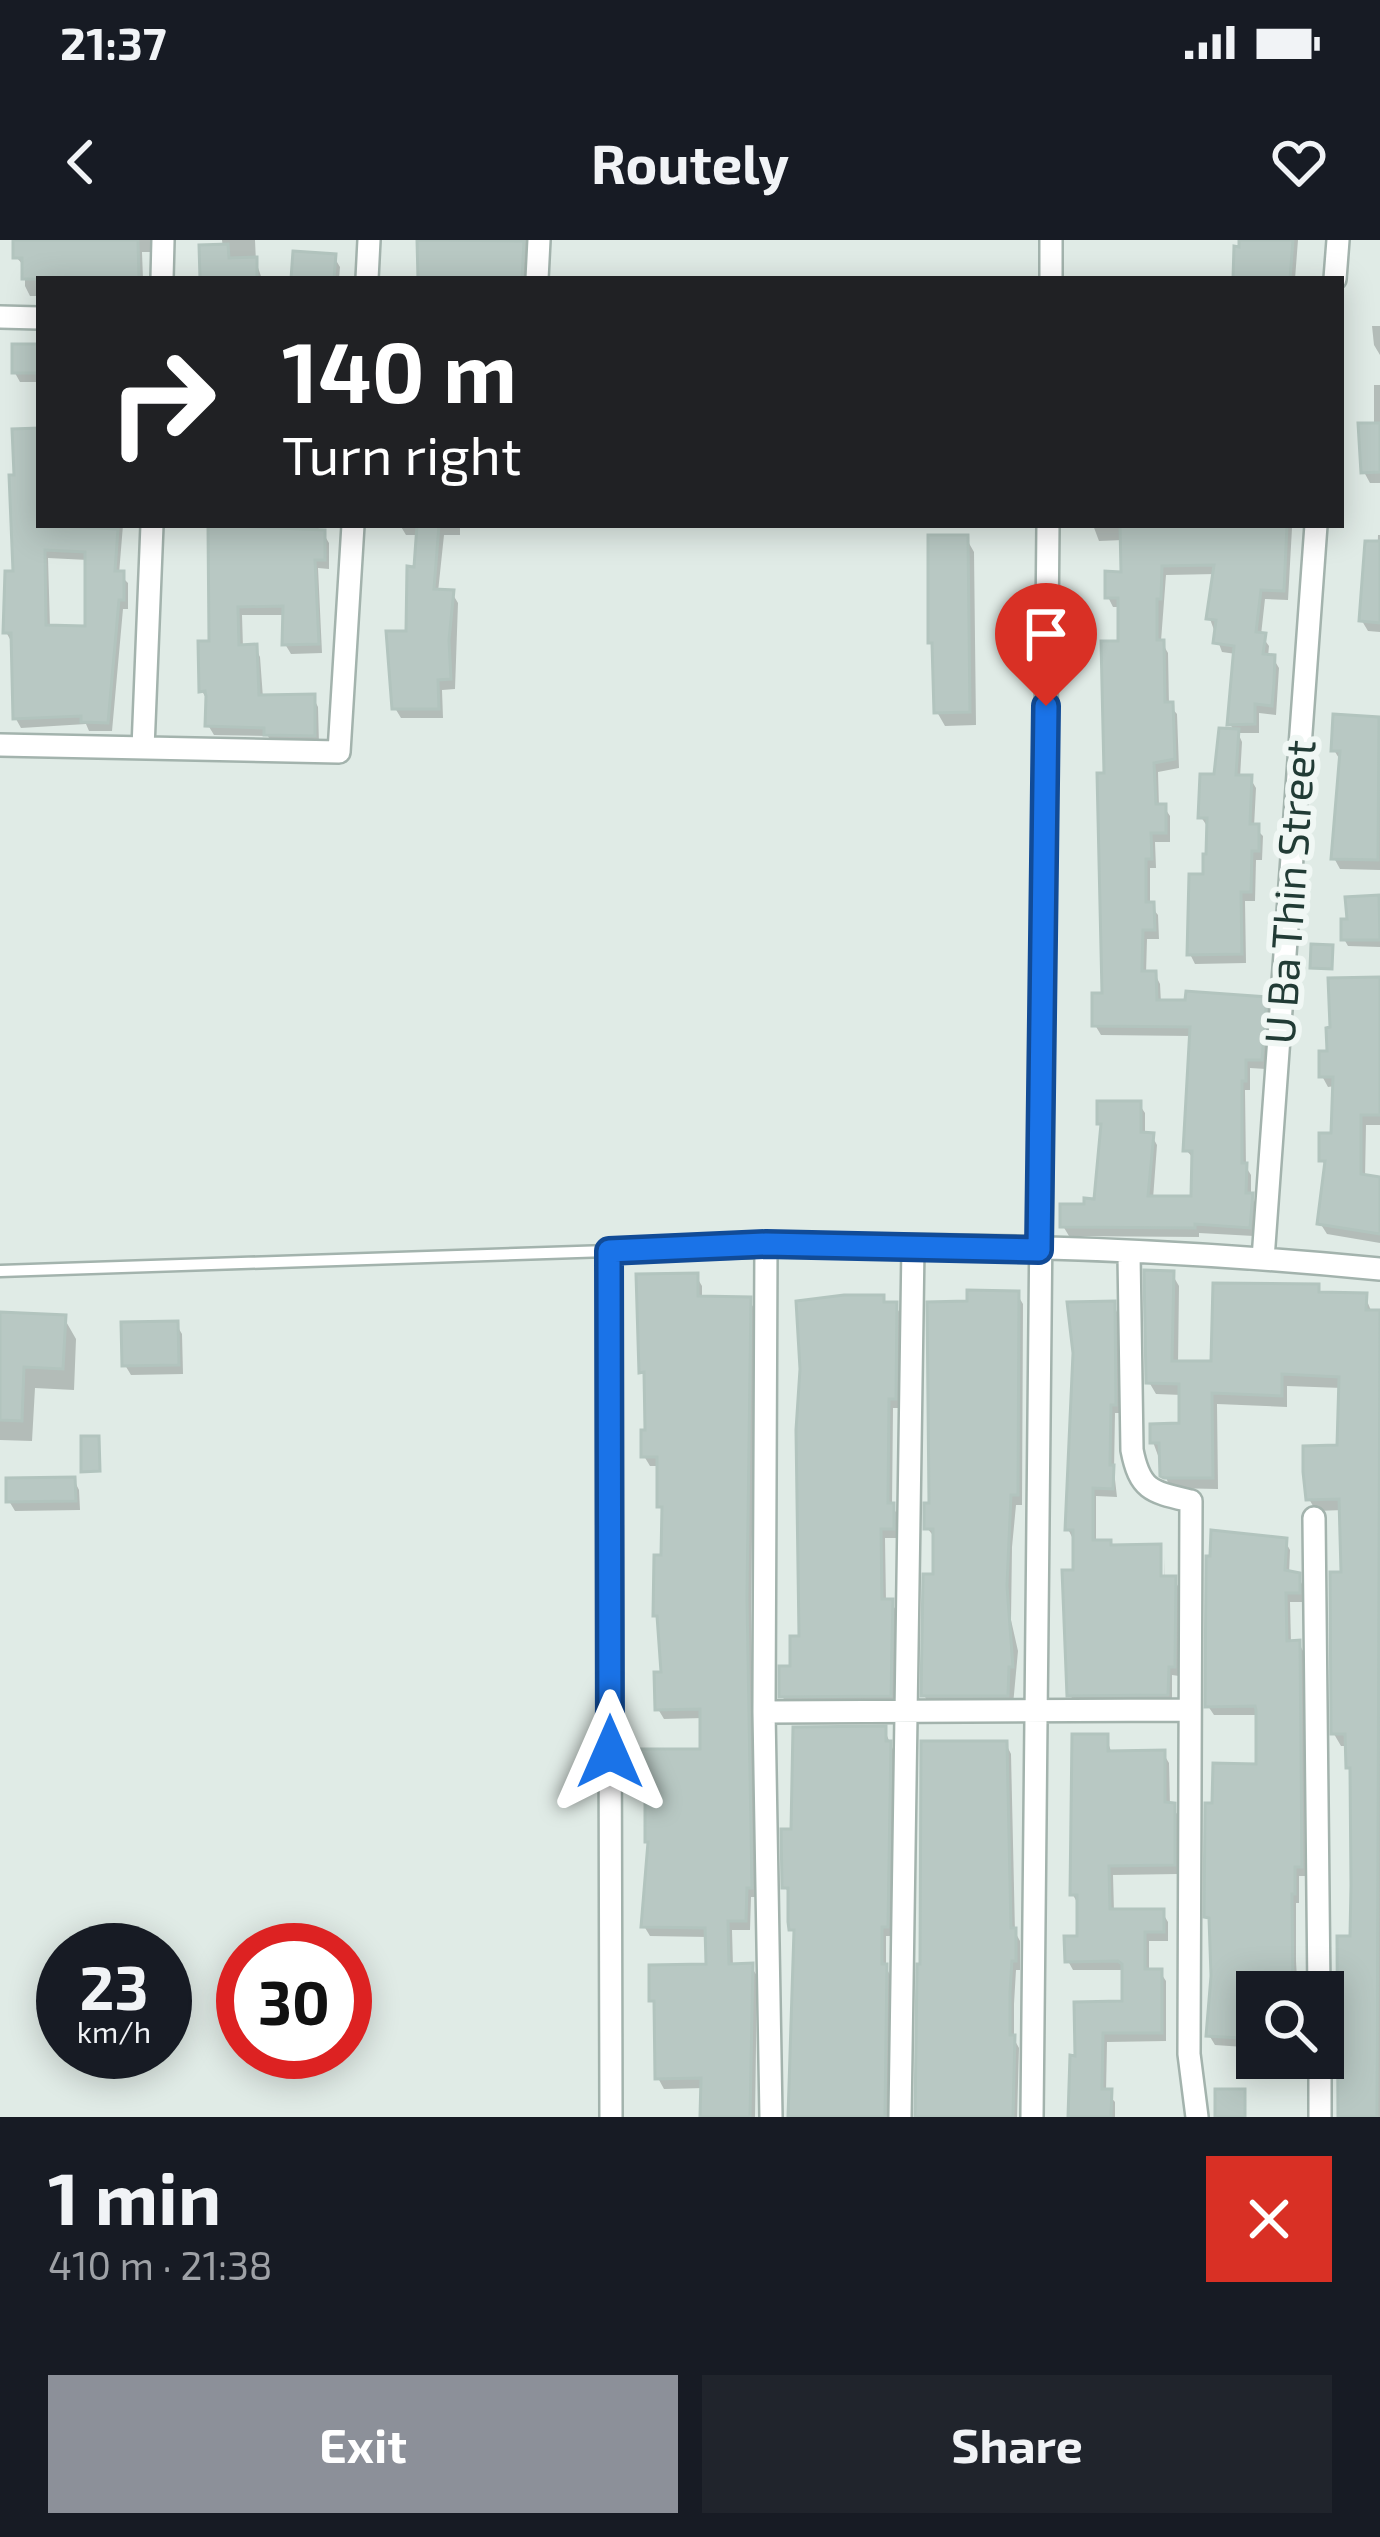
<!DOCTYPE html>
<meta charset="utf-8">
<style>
body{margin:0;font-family:"Exo 2",sans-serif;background:#20242c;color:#f1f3f6;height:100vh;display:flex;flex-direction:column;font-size:45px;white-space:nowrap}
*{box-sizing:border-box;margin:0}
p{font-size:39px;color:#9ea1a6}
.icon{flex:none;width:66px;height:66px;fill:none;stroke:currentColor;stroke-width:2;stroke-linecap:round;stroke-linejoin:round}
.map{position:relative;height:1877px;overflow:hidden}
.sheet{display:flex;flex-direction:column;background:#171b24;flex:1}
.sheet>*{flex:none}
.top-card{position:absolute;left:36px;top:36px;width:1308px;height:252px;border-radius:0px;box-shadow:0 6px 30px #0003;background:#202124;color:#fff;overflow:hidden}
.tools{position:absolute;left:1236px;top:1731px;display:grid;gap:24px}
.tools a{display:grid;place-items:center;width:108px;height:108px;border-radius:0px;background:#171b24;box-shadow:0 6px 30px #0003;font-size:60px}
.speed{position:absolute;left:36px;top:1683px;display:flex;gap:24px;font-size:60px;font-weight:700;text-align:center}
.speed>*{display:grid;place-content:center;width:156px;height:156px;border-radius:50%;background:#171b24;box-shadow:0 6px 30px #0003;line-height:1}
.speed small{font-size:30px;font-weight:400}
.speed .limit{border:18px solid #d22;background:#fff;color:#111}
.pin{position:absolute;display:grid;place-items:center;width:102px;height:102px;color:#fff;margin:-123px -51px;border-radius:50% 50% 50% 0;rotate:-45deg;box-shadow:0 0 12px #0007}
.pin .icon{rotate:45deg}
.me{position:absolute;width:132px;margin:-66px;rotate:0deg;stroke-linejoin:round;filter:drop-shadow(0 0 9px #0008)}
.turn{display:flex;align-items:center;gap:42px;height:252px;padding:0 48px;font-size:54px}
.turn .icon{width:156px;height:156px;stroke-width:2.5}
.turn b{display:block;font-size:84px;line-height:102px}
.round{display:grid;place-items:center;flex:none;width:126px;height:126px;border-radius:0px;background:#20242c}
.headline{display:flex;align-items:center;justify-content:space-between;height:204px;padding:0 48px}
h1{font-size:72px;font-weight:700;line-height:90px}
.button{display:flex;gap:24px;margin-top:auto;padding:24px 48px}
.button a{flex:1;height:138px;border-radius:0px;background:#8c9099;color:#fff;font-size:48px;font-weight:700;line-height:138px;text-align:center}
.button a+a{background:#20242c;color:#f1f3f6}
.status{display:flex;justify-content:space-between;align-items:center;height:84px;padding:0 60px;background:#171b24;direction:ltr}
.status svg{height:33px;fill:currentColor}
header{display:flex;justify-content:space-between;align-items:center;height:156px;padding:0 48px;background:#171b24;font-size:54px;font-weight:700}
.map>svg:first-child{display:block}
</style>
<div class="status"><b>21:37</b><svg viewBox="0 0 49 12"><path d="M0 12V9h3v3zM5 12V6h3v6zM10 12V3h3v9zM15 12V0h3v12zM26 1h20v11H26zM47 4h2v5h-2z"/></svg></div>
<header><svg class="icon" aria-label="back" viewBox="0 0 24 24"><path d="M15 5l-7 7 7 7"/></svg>Routely<svg class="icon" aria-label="heart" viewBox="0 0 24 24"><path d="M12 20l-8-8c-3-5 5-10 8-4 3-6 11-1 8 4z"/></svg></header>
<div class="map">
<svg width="1380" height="1877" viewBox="0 0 1380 1877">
<rect width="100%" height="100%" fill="#e0ebe6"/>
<path fill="#0003" fill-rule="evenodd" d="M58 0H151V12H142L143 39H39V56H30L25 46V27L16 17Z
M222 0H255L256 22 262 39H203L223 8Z
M421 0H527L526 39H421Z
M1243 0H1298L1295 39H1234Z
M334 17 340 27 339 39H295Z
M1372 86H1380V115L1374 105Z
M39 107V285H123L119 334 128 343V369H123L112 491H89L86 484 21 488 16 479 11 401 6 392 16 334 17 238 38 191 37 142H20L15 133ZM48 318 88 320V389L50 388Z
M1374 145H1380V243H1370L1364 232 1374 186Z
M212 285H319L318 293H323L329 303V329L318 328 322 413 291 414 285 404V375H242L243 408 255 407 260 417 263 458 313 457 318 467 319 505 272 504 268 496 214 495 208 485 207 460 202 451 212 404Z
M400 285H460V295H444L438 352 452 353 458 363 455 449 442 450 443 478H401L395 468 409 394 419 295H406Z
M1093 285H1290L1292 288 1288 360 1265 359 1261 395 1269 406 1268 417 1273 418 1279 428 1276 475 1259 473V493H1238L1242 502 1240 538H1250L1256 548 1254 587 1263 596 1262 620H1256L1255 661H1245L1246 723 1195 724 1190 714 1209 617 1207 586 1201 577 1235 492 1230 484 1236 414 1222 412 1210 379 1216 334 1166 335 1161 401 1168 413 1169 465 1177 474 1179 528 1158 532 1159 567H1164L1170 576V602H1155L1156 628H1150V665L1158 675 1159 699H1147L1146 734H1155L1160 744 1161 763 1265 760 1271 770 1266 829 1250 828V850H1245L1246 927 1251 935V956L1257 966 1254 996 1199 993V997L1069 996 1063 986 1097 962 1103 890 1100 884 1139 864 1145 873V895L1152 896 1157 905 1153 959H1194L1195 920 1186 910 1192 796 1101 795 1095 785 1105 757 1107 535 1121 404V367H1113L1108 357 1125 335 1123 300 1099 301Z
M1378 295H1380V392L1368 391 1362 381 1377 329Z
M966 298 974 312 976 485 945 486 937 472 935 408 931 402Z
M1336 477 1380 480V630L1340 629 1334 618 1340 520 1334 510Z
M1380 658V707L1348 706 1344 699 1350 682 1349 660Z
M1380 740V885H1366L1365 938 1380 939V1003L1327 994 1320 983 1327 929 1322 920 1334 896 1335 846 1328 847 1322 836 1330 814Z
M1172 1034 1179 1046 1178 1124H1214L1317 1047 1321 1055 1365 1056 1372 1073H1380V1877H1340L1339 1774 1332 1762 1353 1699V1535L1349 1527 1348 1506H1341L1334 1494 1344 1335 1343 1270 1316 1271 1309 1259 1340 1208 1342 1148 1287 1146V1167L1217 1164 1218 1249 1170 1248 1153 1202 1182 1186V1155L1156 1154 1149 1142Z
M696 1036 702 1046V1059L749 1060 755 1070 751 1369 756 1657H751L750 1690H732L733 1727 751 1726 757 1736 755 1877H703L704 1848 664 1849 658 1838 657 1769 652 1760 709 1726 708 1697 650 1696 644 1686 651 1606 646 1566 641 1556 703 1512V1478L664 1479 658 1469 664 1435 656 1375 664 1318 665 1273 660 1266V1226H650L644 1216 648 1193 647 1140 642 1132Z
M1017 1054 1023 1064 1022 1265H1016L1012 1307 1011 1380 1018 1411 1013 1465 930 1466 924 1455 936 1337V1299L927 1288 970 1064Z
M883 1058 886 1065H895L901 1075 900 1168H893L892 1265 898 1276V1298H885L886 1362H891L897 1372 895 1465 788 1466 782 1456 802 1399Z
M1113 1064 1118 1074 1120 1173H1115L1114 1231 1117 1257 1096 1256V1303L1112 1308 1159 1307 1162 1313H1158L1159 1351H1165L1164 1316 1165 1339H1174L1179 1348V1436L1172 1435V1463L1076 1464 1070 1455 1076 1333 1073 1299 1068 1289Z
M0 1075 64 1078 76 1099 74 1150 35 1148 32 1201 0 1200Z
M176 1084 182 1094 183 1134 131 1135 125 1125Z
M74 1240 79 1250 80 1270 15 1271 9 1261Z
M1285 1301 1290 1310 1289 1334 1298 1336 1303 1346 1304 1362H1290L1291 1403H1299L1304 1413 1305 1636H1299V1663H1296V1721L1297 1739H1302L1308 1752H1257V1772H1246L1244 1807 1215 1805 1209 1795 1214 1736 1212 1685 1208 1676 1215 1566 1259 1527 1258 1475H1214L1208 1466Z
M884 1489 895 1514 892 1696H886V1727L891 1737 889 1877H791L797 1696 792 1689 791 1657 785 1647 794 1592Z
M1106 1497 1112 1514 1163 1513 1169 1523 1170 1566 1179 1576 1178 1634 1113 1635 1114 1672H1162L1168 1682V1701H1149V1732H1160L1166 1741V1801L1107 1802 1106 1852 1115 1862V1877H1071L1073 1819 1125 1764V1730H1073L1068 1721 1080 1699 1078 1664 1073 1655Z
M1006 1504 1011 1514 1015 1692 1020 1701V1730H1016L1014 1764V1799L1019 1808 1017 1877H918Z"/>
<path fill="#b8c8c3" stroke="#b2c4be" stroke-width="3" fill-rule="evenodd" d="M13 0H138L139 39H22V18H13Z
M417 0 524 1 522 39H418Z
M1239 0H1293L1290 39H1233L1234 6 1239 7Z
M228 4 229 18 257 17V39H200L199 5Z
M293 11 336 14 334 39H291Z
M12 104H39V133H12Z
M1358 183H1380V232L1361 233Z
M39 188V285L118 289 115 331H124V360H119L108 483 81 482V476L13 479 11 393H3L5 331H13L9 235H14L12 189ZM45 310 85 312V386L46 385Z
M208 285 325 290V320H315L319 404 282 405 283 366 238 367 239 405 257 404 259 455 315 454V496L264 495V488L205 486 206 456 205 451 199 452 198 401H209Z
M417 285H439L434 349 454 350 449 400 451 439 438 440 439 469H392L386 391H406L407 326 414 327Z
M1120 285H1287L1284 351 1261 350 1256 392 1266 393 1263 414 1275 415 1274 443 1272 466 1255 464V484L1227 485 1234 406 1213 403 1216 380 1206 379 1214 325 1162 326 1161 359H1157V400H1164L1165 462H1173L1175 519 1154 523 1156 564H1166V593H1151L1152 619H1146V662H1154L1155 690H1143L1142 731H1156L1157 760H1185L1186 751 1267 757 1262 820H1246V841H1242V923H1247L1246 953H1253L1250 988 1195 984V988L1060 987V964H1084V958L1094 959 1101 884H1097V861H1141V892L1154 893 1148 956H1191L1192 911H1183L1190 787 1092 786V753H1102L1097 533H1104L1101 401H1118V358H1105V331L1121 332Z
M928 295H968L970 472 934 473 932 403H928Z
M1365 301H1380V383L1359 381Z
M1333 474 1379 477 1378 620 1331 619 1340 511H1331Z
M1219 488 1239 489 1236 535H1252L1250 584H1259V611H1252L1251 652H1241L1242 714 1187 715 1189 634H1203V614H1206L1207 578H1198L1200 534H1214Z
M1379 655 1380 700H1341V679H1347L1345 657Z
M1311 704 1333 705 1332 729 1310 728Z
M1380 737V875H1361V934L1380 937V994L1317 984 1325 921H1319V893H1331L1333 837H1319V811H1327L1326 788 1330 787 1328 738Z
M1144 1030 1174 1031 1172 1121H1211L1213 1043 1319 1044V1052L1367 1053 1366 1070H1380L1377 1877H1338L1337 1696H1350L1351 1645 1350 1528H1346L1345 1494H1331L1330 1332H1341L1339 1259 1306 1260 1303 1232V1206L1337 1205 1339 1137 1282 1134V1156L1212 1153 1213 1238H1164L1160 1236 1159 1203H1150V1184L1179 1183V1144L1146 1143Z
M698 1033V1056L751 1057 747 1357 752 1648H747L746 1681H728L729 1724 753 1723 750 1877H700L701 1838 655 1839 654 1761H649V1725L706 1724 705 1688 641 1687 648 1602H645V1556H638V1509H700V1469L655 1470 654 1432H661L657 1376H653L654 1315H661L662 1267H657V1217H641V1190H645L644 1132 639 1133 636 1034Z
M967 1050 1019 1051 1018 1255H1011L1007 1346 1013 1427H1009L1008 1456H921L923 1334H933V1289H924V1263H929L927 1062 967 1061Z
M844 1055H884V1062H897L896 1159H889L888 1263H894V1289H881L882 1359H893L891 1456 779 1457V1426H790V1396H799L796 1190 800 1129 796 1061Z
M1115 1061 1116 1165H1111L1110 1225H1114L1113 1249 1093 1248V1300H1111V1305L1161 1304V1336H1176L1175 1427H1169L1168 1455 1067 1456 1062 1330H1073V1290H1065L1073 1113 1067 1062Z
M0 1072 66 1075 63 1129 24 1127 22 1181 0 1180Z
M178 1081 179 1125 122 1126 121 1082Z
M81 1196H99L100 1231 81 1232Z
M75 1237 76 1261 6 1262V1238Z
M1211 1290 1287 1298 1285 1330 1300 1333V1353H1286L1287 1401 1300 1400 1302 1627H1295V1654H1292L1293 1752H1257V1763H1242L1240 1798 1206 1796 1211 1736 1209 1678 1204 1677 1205 1563H1212L1213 1523 1256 1524V1470L1255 1466 1205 1467 1206 1316H1210Z
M886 1486V1501H891L888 1687H882V1724H887L885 1877H788L794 1690H789L788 1682V1648H782L781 1589H791L793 1487Z
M1072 1494H1108V1511L1165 1510V1562L1175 1563V1625L1109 1626 1110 1669H1164V1692H1145V1729H1162V1793H1103L1102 1849H1112L1111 1877H1068L1070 1815 1075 1816 1074 1762 1122 1761V1724L1118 1721 1065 1722 1064 1696H1077V1655H1070Z
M921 1501H1007L1011 1688H1016V1721H1012L1010 1752V1795H1015L1013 1877H915L917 1724H920Z
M1215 1849H1245V1877H1215Z"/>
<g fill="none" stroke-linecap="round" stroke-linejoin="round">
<defs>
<path id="service" d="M0 1031 608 1011"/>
<path id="minor" d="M162 39 163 0
M367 39 369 0
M537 39 539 0
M1051 39V0
M1335 39 1338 0
M0 77 39 78
M0 505 339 512 353 285
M143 508 152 285
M766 1004 764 1472 771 1877
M1129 1014 1132 1210C1140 1251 1152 1252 1191 1261L1189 1814 1197 1877
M1263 1019 1316 285
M1314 1278 1319 1752
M764 1472 1188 1470
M1320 1818V1877
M611 1877 609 1011C865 1000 1125 1004 1380 1029
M900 1877 913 1006
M1032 1877 1048 285"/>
</defs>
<use href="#service" stroke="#a3b3ad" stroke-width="15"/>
<use href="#minor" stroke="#a3b3ad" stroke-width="26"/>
<use href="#service" stroke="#fff" stroke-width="10"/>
<use href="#minor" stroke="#fff" stroke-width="21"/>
</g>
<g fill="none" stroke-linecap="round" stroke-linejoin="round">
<defs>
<path id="route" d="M610 1512 609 1011 766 1004 1039 1010 1046 466"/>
</defs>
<use href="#route" stroke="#114b97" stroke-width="30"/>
<use href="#route" stroke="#1a73e8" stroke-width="21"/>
</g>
<g text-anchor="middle" stroke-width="12" stroke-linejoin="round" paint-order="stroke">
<g font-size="42" fill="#213b35" stroke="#f0f7f4">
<text transform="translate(1290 652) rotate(-86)" y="15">U Ba Thin Street</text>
</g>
</g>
</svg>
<div class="tools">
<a><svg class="icon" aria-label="search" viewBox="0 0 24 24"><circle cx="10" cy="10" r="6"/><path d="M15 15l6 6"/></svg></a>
</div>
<div class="speed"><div>23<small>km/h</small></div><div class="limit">30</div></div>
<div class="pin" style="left:1046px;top:466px;background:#d93025"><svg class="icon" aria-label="arrive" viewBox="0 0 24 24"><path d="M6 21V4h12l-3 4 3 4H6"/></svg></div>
<svg class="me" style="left:610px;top:1512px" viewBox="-20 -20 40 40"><path d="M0-17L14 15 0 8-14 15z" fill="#1a73e8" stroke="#fff" stroke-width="4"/></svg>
<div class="top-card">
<div class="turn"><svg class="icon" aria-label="right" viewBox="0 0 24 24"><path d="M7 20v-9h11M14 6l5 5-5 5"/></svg><div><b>140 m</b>Turn right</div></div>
</div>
</div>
<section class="sheet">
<div class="headline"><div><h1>1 min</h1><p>410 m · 21:38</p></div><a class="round" style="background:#d93025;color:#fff"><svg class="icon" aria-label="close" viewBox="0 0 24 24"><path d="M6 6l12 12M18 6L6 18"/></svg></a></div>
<div class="button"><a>Exit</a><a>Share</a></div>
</section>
